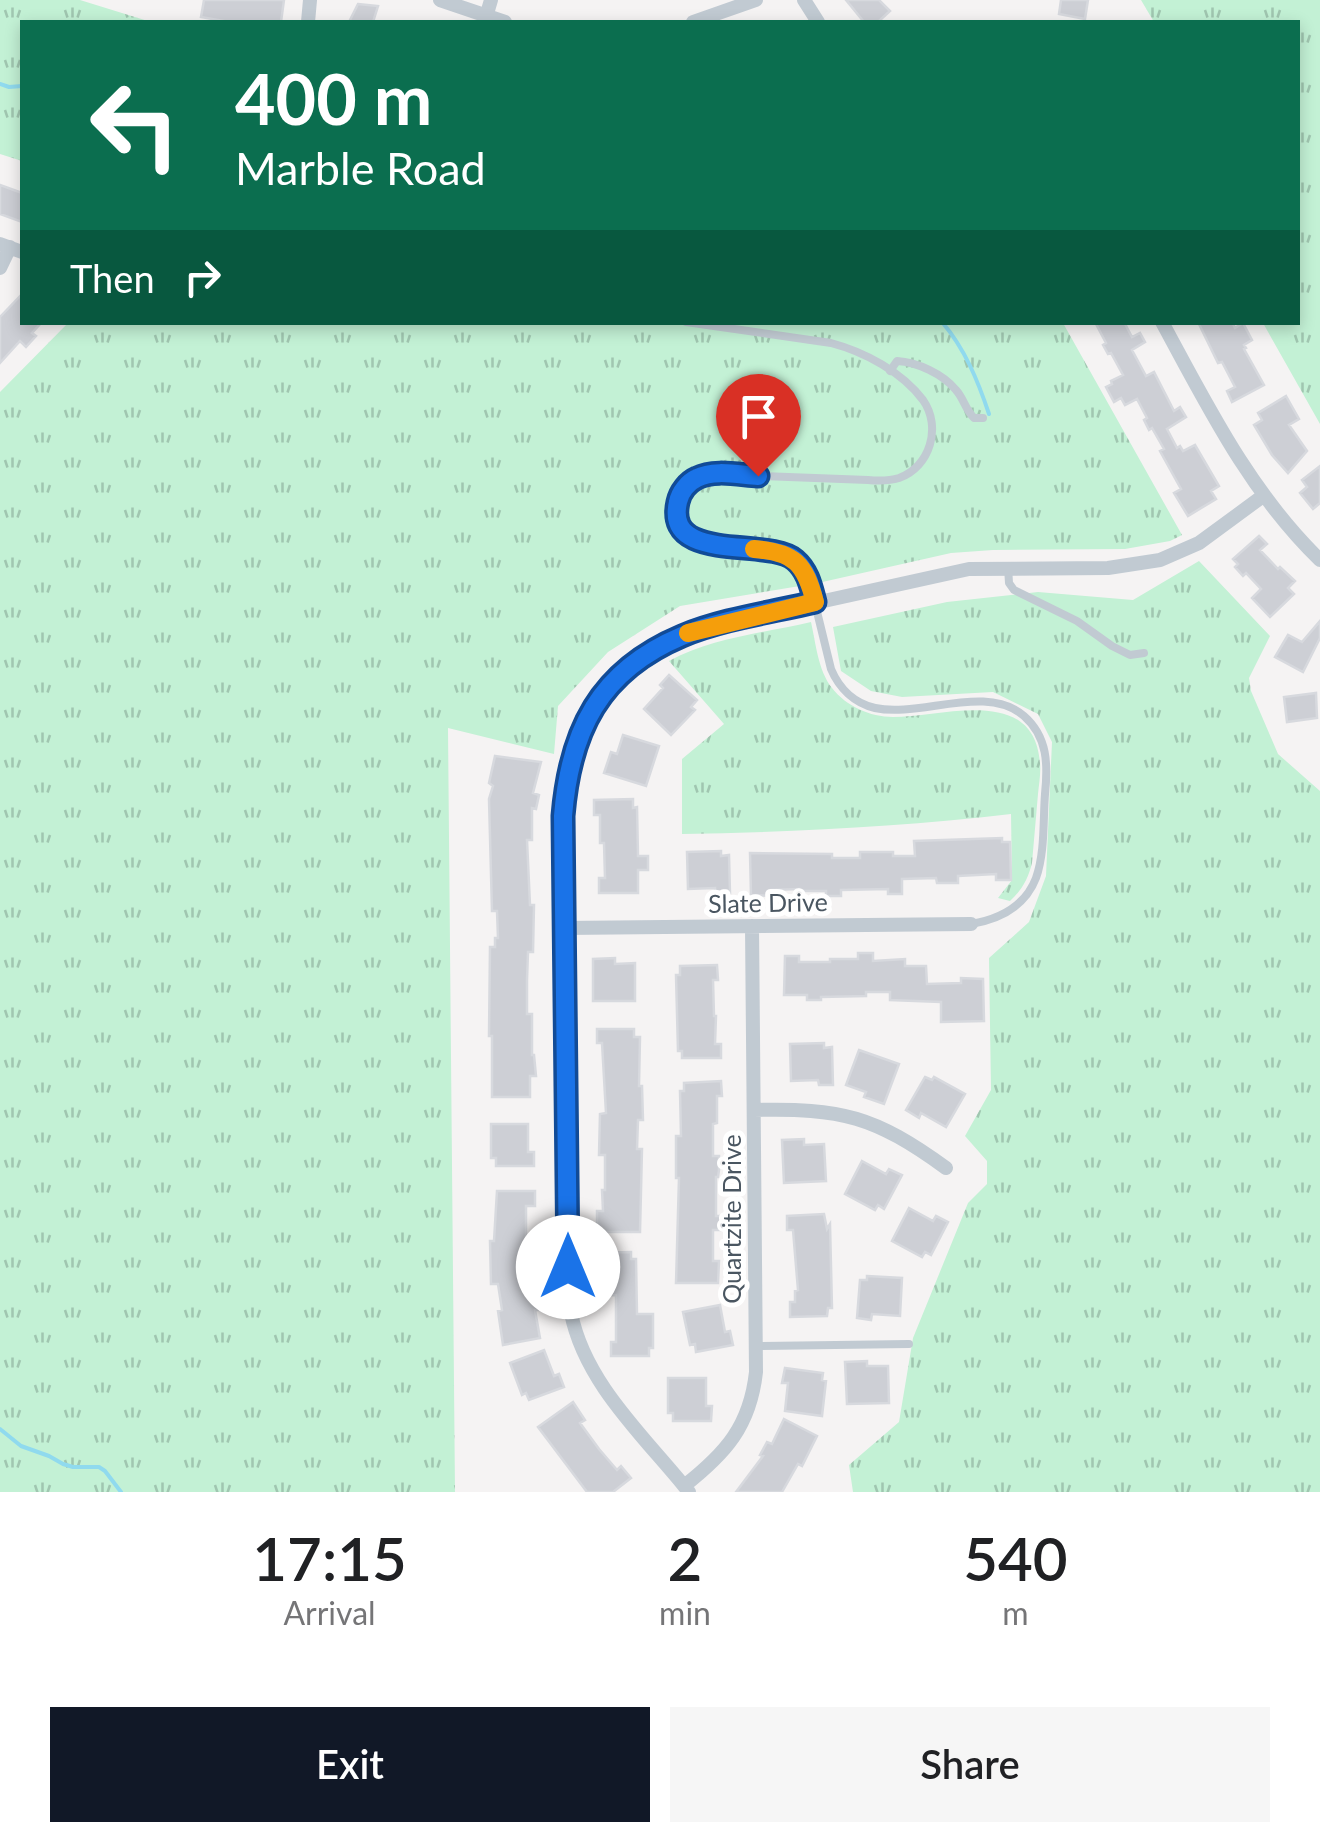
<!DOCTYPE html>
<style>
body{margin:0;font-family:Lato,sans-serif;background:#f6f6f6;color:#202124;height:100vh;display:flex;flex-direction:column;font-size:38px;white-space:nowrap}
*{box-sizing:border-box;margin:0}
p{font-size:32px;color:#757577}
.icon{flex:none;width:55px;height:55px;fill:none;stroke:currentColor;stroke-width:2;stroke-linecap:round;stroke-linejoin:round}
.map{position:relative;height:1492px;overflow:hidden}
.drawer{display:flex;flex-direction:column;background:#fff;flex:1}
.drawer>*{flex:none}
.hud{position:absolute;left:20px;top:20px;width:1280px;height:305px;border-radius:0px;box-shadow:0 5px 15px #0003;background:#0b6e4f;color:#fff;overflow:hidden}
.pin{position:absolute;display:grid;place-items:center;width:85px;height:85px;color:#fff;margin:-102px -42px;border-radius:50% 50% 50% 0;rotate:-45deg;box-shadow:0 0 10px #0007}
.pin .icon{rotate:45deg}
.me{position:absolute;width:110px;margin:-55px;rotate:0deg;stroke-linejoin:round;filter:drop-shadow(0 0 8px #0008)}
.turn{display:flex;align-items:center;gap:35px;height:210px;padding:0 50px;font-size:45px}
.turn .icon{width:130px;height:130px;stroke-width:2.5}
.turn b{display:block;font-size:70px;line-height:85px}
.then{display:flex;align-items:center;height:95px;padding:0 50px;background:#0003;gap:20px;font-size:38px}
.eta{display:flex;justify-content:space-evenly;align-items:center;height:170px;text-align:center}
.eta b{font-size:60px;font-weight:600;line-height:70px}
.primary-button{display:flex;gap:20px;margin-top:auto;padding:20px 50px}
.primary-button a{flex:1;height:115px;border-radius:0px;background:#111827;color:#fff;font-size:40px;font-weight:600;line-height:115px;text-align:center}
.primary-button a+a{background:#f6f6f6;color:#202124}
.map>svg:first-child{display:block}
</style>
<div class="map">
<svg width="1320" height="1492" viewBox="0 0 1320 1492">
<defs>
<pattern id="grass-tufts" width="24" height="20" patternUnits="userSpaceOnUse" patternTransform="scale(2.5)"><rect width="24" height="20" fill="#c3f1d5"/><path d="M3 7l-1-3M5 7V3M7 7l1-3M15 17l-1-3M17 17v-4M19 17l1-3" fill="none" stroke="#a0c6b0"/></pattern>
</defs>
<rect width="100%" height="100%" fill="#f5f3f3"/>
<path fill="url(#grass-tufts)" d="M0 0H80L151 22H22V161L0 154Z
M1141 0H1320V424L1263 323 1298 322V22H1154Z
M68 323H1063L1182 535 1170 541 1125 549 993 550 951 553 818 583 680 606 608 652 558 706 554 754 448 728 455 1492H0V392Z
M1199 561 1270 636 1249 678 1251 691 1278 754 1320 791V1492H853L849 1465 899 1422 913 1338 968 1203 987 1184V1161L965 1136 991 1090 989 958 1029 922 1046 876 1052 742 1038 714 993 692 902 697 871 691 841 671 833 627 947 602 1038 592 1133 600Z
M811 622C816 644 818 670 832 688 846 706 870 717 893 717 942 717 1034 684 1040 763 1041 773 1039 784 1038 794 1036 817 1034 840 1032 863 1028 879 1022 890 1010 901L998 898 1012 880 1011 814C902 827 792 832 682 834V759L724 724 669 661C711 638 764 633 811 622Z"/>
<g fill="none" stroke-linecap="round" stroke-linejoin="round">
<path stroke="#90daee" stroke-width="4" d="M0 84 9 87 22 86
M942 322C965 349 978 381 989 414
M0 1429 21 1446 49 1456 63 1464 73 1467H99L105 1471 121 1492"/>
</g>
<path fill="#cdcfd5" stroke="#d7d9de" stroke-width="2.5" d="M204 0H284L281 22H229L201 17Z
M846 0H879L890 11 878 22H864Z
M1061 0H1088L1085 19 1059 14Z
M358 4 378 6 373 22H349Z
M0 185 22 193V222L0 214Z
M22 294V322H42L32 333 36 336 26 347 20 341 0 363V317Z
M1095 322H1124L1132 337 1140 333 1145 342 1132 350 1146 376 1154 372 1174 411 1180 407 1186 417 1167 429 1177 448 1180 446 1183 451 1195 445 1219 486 1211 491 1216 499 1188 516 1174 493 1181 489 1160 451 1164 449 1152 428 1149 430 1144 420 1147 418 1137 399 1125 405 1121 398 1114 402 1106 387 1112 384 1111 381 1123 375 1111 353 1108 354 1103 345 1106 343Z
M1198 322H1232L1235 328 1243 323 1252 340 1244 345 1246 348 1244 349 1264 385 1232 402 1227 391 1235 387 1222 362 1218 363Z
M1286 396 1299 419 1289 425 1307 451 1288 473 1272 455 1254 425 1262 420 1258 413Z
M1320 466V503L1313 509 1300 493 1307 487 1302 480Z
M1259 536 1267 544 1260 550 1278 569 1280 567 1295 581 1288 588 1294 594 1270 617 1252 598 1261 589 1246 573 1243 576 1235 567 1238 564 1233 559Z
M1320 621V638L1303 672 1275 657 1288 635 1302 642Z
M669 675 697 700 691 707 695 710 671 735 644 709 663 688 660 685Z
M1316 693 1317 718 1287 722 1284 697Z
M623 735 659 746 646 786 604 773 611 752 617 754Z
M495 756 541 762 533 793 539 795 536 809 532 808V840H527L530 905H534L533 952H528L527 980V1014H532V1055H534L536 1076H530V1097H492V1036H489L490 947H495V938H498L497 911H492L489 799 493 786 489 783Z
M633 799V808L637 807 638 856H648V870H638V893H599V878H605L604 843H600V815H594V800Z
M1002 838V842H1010L1011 880H996V874L958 876V883H937L936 878 902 879V894H888V889L841 890V896H826V891H799V889L772 890 773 896 751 895 750 853 832 854V858H860V852H893V856H915L914 841Z
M721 851V856L729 855 730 893 715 894V888L688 889 687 852Z
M858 953H873V961L905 959V966H926L927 984 961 983V978L983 979 984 1021 941 1022V1002L890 1000V992H866V996L821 997V1000H807V995H784L785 956H799V962H830V959H858Z
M615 958V964L635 963V1001H593V959Z
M717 965 718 980H713L714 1016H716L715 1044H721V1058H682V1051H678L676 975H680V966Z
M597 1029H634V1037H640L639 1086H642L643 1120H638L637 1149H642L640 1232H597V1211H603L602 1190H605V1155H599L600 1114 606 1113 602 1043H597Z
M824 1043V1048L832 1047 833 1085H819L818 1080 791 1081 790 1044Z
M859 1050 899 1064 884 1104 864 1097 866 1092 846 1085Z
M925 1077 932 1080 934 1077 965 1094 946 1127 921 1113 919 1118 906 1110Z
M721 1081 722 1096H717V1123L713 1124V1156H719V1170L718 1177H716V1216H722L721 1230H713V1261H719L718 1283H676L679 1178H676V1136H681L680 1091H684V1083Z
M491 1124H528V1152H534V1166H496V1158H491Z
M804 1139V1145L824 1144 826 1181 784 1183 782 1140Z
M862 1161 886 1174 889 1169 902 1175 884 1209 878 1205 875 1210 845 1194Z
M497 1191H535V1206H526V1241H529V1261H535V1296L538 1295 541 1310H535L540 1338 503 1345 498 1311 502 1310 498 1284H491L490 1241H494Z
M909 1208 933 1221 936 1216 948 1222 931 1255 925 1252 922 1257 892 1241Z
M824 1214 827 1229 830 1224 832 1308H828L827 1316 790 1317V1302H795V1291L798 1290 793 1230H787V1216Z
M631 1252V1259H636L637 1314H653V1348H649V1356H611V1342H616V1295L599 1296 598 1268H592V1253Z
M867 1276 902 1278 900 1316 872 1314 871 1320 857 1318 860 1280H867Z
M720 1305 725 1332 730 1331 733 1345 696 1352 695 1344 690 1345 683 1312Z
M544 1350 554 1376 559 1374 564 1387 529 1400 526 1393 522 1395 510 1363Z
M867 1361V1366H888L889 1403 847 1404 845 1362Z
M785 1368 823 1373 822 1380 826 1381 822 1416 785 1411 788 1383H782Z
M668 1378H706V1406H712L711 1421H673V1413H668Z
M573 1402 585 1420 580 1423 599 1449 617 1470 621 1466 631 1478 613 1492H587L538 1427Z
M784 1419 817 1436 802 1466 798 1464 782 1492H736L763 1456 760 1455 767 1442 772 1444Z"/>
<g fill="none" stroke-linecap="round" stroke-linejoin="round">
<path stroke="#c1cad2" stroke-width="8" d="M686 322 831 343C865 352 902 372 923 400 942 427 930 467 899 478 889 481 879 481 868 480L709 474C695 478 685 484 680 498 677 505 677 513 680 520 694 562 754 540 785 554 798 560 805 571 810 583L831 669C839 688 854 703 875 708 920 718 986 683 1024 716 1048 737 1048 765 1045 794 1043 821 1045 853 1036 878 1025 907 1000 919 971 924
M890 371 897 361C917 362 943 374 956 390 964 399 965 409 974 418H983
M1008 567 1009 583 1014 590 1077 621 1112 646 1130 655 1144 653
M756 1346 909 1344"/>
<path stroke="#c1cad2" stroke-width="14" d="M440 0 505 22
M804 0 818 22
M486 17 491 0
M308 22 310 0
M693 22 756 0
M0 244 22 252
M0 268 10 247
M1162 322C1208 407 1250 492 1320 560
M565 928 971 924
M754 1110C842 1108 874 1116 946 1168
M684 1486C726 1453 750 1426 756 1372L752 926
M689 1492C646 1438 585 1384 571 1313 568 1298 568 1282 568 1267L563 817C570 718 610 658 706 627L969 569 1108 568 1160 560 1199 543 1263 496"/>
</g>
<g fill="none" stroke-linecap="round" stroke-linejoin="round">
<defs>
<path id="route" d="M568 1267 563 816C570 731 599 671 682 636 722 619 773 612 815 602 811 587 808 571 795 560 768 537 664 564 678 502 680 492 688 482 697 478 714 469 740 475 758 476"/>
</defs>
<use href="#route" stroke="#114b97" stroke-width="25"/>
<use href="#route" stroke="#1a73e8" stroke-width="18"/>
<path stroke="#f59e0b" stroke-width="18" d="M688 633 815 602C805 564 795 552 754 549"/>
</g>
<g text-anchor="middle" stroke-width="10" stroke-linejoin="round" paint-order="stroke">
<g font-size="25" fill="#4a5661" stroke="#fff">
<text transform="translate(768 903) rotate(-1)" y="9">Slate Drive</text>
<text transform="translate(732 1219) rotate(-90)" y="9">Quartzite Drive</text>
</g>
</g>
</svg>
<div class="pin" style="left:758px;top:476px;background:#d93025"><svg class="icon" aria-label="arrive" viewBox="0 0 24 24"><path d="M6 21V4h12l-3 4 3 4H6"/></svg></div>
<svg class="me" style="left:568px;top:1267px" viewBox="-20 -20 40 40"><circle r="19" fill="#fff"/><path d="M0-13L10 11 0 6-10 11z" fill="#1a73e8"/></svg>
<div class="hud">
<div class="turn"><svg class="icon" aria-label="left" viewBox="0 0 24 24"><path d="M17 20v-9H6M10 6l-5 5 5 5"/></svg><div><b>400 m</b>Marble Road</div></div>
<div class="then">Then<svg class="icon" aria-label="right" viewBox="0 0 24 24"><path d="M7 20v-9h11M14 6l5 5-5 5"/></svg></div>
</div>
</div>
<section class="drawer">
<div class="eta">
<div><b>17:15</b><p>Arrival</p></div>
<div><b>2</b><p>min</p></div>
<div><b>540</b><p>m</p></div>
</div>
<div class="primary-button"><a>Exit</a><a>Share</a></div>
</section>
